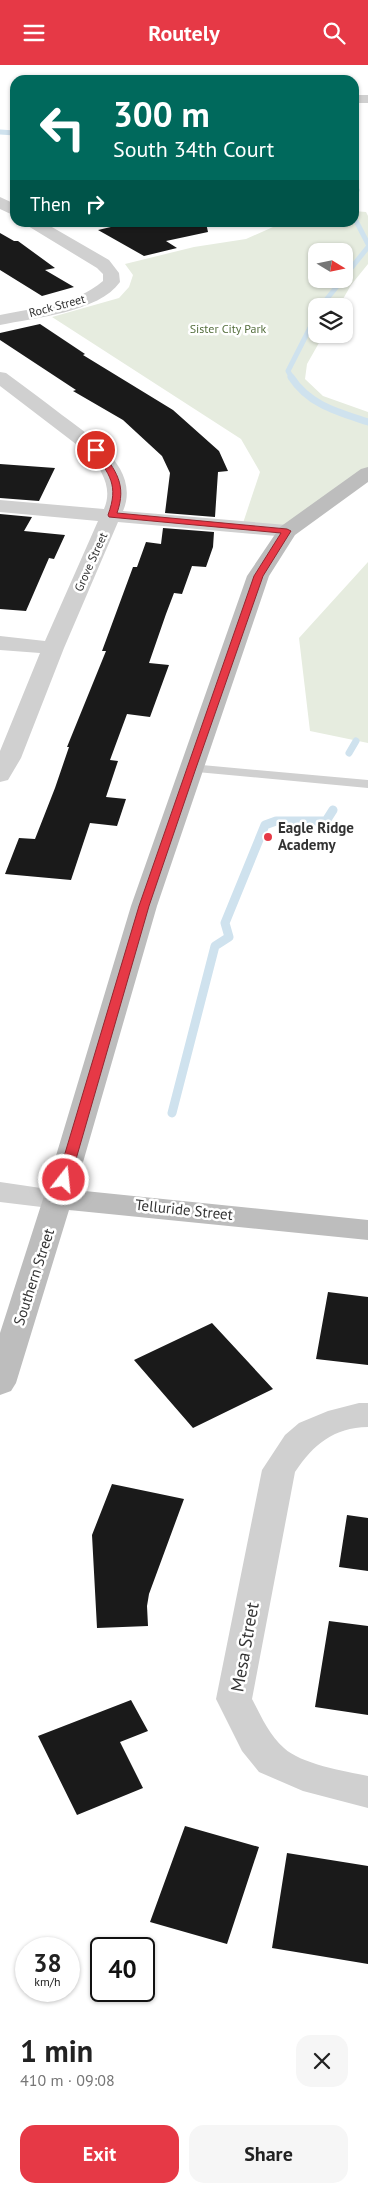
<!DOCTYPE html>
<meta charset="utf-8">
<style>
body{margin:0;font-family:"PT Sans",sans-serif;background:#f6f6f6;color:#222;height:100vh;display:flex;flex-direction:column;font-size:19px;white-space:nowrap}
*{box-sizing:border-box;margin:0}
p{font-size:16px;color:#767676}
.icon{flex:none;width:28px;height:28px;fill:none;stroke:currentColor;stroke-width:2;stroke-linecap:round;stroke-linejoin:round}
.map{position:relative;height:1953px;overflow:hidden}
.sheet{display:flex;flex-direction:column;background:#fff;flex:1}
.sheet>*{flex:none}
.guide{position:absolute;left:10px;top:10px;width:349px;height:152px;border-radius:15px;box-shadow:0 1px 4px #0004;background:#00695c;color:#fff;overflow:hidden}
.needle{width:32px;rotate:100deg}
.buttons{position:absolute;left:308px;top:178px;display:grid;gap:10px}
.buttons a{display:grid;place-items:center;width:45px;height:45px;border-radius:10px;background:#fff;box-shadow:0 1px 4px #0004;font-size:25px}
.speed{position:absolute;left:15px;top:1872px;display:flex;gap:10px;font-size:25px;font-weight:700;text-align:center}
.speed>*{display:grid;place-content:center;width:65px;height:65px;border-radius:50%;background:#fff;box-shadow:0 1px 4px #0004;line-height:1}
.speed small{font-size:12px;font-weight:400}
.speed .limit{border:2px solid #111;border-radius:8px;background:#fff;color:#111}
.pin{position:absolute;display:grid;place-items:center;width:42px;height:42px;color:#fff;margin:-21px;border:2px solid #fff;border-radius:50%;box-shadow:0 1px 5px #0007}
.me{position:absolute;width:55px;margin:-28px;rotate:16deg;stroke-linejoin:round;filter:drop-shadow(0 0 4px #0008)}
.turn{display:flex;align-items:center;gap:18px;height:105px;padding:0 20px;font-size:22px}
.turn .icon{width:65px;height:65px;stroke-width:2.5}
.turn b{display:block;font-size:35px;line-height:42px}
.then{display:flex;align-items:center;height:48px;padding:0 20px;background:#0003;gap:10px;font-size:19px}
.round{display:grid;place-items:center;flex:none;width:52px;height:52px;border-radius:15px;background:#f6f6f6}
.summary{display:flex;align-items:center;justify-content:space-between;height:85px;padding:0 20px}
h1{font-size:30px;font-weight:800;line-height:38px}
.button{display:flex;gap:10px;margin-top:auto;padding:10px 20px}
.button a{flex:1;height:58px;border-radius:15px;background:#e63946;color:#fff;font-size:20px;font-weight:800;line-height:58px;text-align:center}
.button a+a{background:#f6f6f6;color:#222}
header{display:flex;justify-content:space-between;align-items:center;height:65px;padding:0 20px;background:#e63946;color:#fff;font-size:22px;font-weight:800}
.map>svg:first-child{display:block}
</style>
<header><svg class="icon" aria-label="menu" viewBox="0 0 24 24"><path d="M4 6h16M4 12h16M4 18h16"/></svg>Routely<svg class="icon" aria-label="search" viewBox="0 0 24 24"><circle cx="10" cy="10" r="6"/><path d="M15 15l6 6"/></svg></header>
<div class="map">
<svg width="368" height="1953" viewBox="0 0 368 1953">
<rect width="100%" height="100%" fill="#fff"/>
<path fill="#e6ecdf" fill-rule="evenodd" d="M354 146 366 147 368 151V199L351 220 339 241H316V269H324L307 299 305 314 323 331 368 347V408L287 466 242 461 260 407 241 374 52 252 119 233 129 222 133 210 125 199 194 182 246 174 282 158H354ZM316 186H344V214H316Z
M368 497V678L310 666 299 573Z"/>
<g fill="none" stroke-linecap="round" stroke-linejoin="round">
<path stroke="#cfe2ee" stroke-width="5" d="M0 67 15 68
M354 118 357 125 354 135
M354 152 368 179
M344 212 368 182
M321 241 343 214
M292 313 288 306 316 251"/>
<path stroke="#cfe2ee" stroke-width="7" d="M291 312C309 340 338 347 368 357
M349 688 356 676"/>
<path stroke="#cfe2ee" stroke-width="9" d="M172 1048 215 881 229 872 225 858 265 760 276 756H326L333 745"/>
</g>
<path fill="#1a1a1a" d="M128 158H206L208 167 166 176 177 183 144 191 98 165Z
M0 168 14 176H18L55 203 45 205 74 222 42 231 0 205Z
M40 259 85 289 83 290 173 345 219 386 228 406 218 407 215 452 165 448 170 408 162 391 123 355 73 326 76 325 0 275V268Z
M0 399 55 403 39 436 0 433Z
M0 449 32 452 24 466 65 470 54 494 49 493 26 546 0 544Z
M163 463 214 467 213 482 206 502 192 501 182 529 174 528 166 549 149 598 169 600 150 652 127 649 110 695 118 696 106 732 126 734 117 761 90 758 71 815 5 809 19 773 35 774 55 723 69 682H67L106 586H102L133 502H137L146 477 161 479Z
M328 1227 368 1232V1300L316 1294Z
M212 1258 273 1324 193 1363 134 1295Z
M112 1419 184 1434 149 1529 147 1541 148 1561 97 1563 92 1470Z
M347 1450 368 1453V1506L339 1502Z
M329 1556 368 1561V1650L315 1642Z
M131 1635 148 1666 120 1677 143 1723 77 1750 38 1671Z
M185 1761 259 1782 227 1879 150 1857Z
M287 1788 368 1801V1899L272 1883Z"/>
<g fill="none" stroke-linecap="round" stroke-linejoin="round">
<path fill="#d0d0d0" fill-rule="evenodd" d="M191 699 368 715V723L186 706 185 703 186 700Z"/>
<path fill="#d0d0d0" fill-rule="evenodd" d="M354 30H368V38H354Z
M0 132 15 139V151L0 144Z
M26 158H45L109 195 119 208 120 217C99 247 34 253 0 260V250C34 243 75 240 103 216V209L97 203 28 161Z
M0 307 6 308C25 322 44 336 62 350 91 372 141 403 123 446L287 460 294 462 297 466 294 470 287 472 118 457 64 583 21 693 8 715 0 717V686L40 588 0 585V571L45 576 98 456 0 447V435L104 444C113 423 102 406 89 389L0 321Z
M0 1117 68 1127 73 1134 68 1141 58 1144 0 1137Z
M359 1338H368V1362C333 1363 314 1379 295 1407L252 1634C261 1651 269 1670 284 1683 301 1699 344 1706 368 1711V1743L303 1726 259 1707 242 1686 216 1634 262 1405 285 1370 299 1358 328 1346Z"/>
<path fill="#bdbdbd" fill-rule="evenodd" d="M368 402V417L295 470 269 511 157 841 75 1125 368 1155V1175L69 1145 16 1318 11 1326 0 1330V1268L43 1134 131 841 247 511 280 462 361 404Z"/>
</g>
<path fill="#e63946" stroke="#96252e" d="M93 384H99C116 405 127 420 117 448L287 464 291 466 263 511 196 703 149 841 70 1115 64 1119 57 1115 139 841 254 511 281 468 109 452 108 450C119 420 110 410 92 385Z"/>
<circle fill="#e63946" stroke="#fff" stroke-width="2" cx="268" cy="772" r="5"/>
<g text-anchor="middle" stroke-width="5" stroke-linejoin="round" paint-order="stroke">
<g font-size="12" fill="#333" stroke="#fff">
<text transform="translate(57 241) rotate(-15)" y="4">Rock Street</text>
<text transform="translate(91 497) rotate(-66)" y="4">Grove Street</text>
</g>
<g font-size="12" fill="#56703f" stroke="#fff">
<text x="228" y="268">Sister City Park</text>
</g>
<g font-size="15" font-weight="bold" fill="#333" stroke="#fff" text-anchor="start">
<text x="278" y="768">Eagle Ridge<tspan x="278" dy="17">Academy</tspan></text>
</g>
<g font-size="15" fill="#333" stroke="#fff">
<text transform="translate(184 1145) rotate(6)" y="5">Telluride Street</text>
<text transform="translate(34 1212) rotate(-72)" y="5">Southern Street</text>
</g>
<g font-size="18" fill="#333" stroke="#fff">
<text transform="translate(245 1582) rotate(-80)" y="6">Mesa Street</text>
</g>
</g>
</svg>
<div class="buttons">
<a><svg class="needle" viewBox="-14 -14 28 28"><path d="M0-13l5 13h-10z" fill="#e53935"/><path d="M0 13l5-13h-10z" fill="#767676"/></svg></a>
<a><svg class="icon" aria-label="layers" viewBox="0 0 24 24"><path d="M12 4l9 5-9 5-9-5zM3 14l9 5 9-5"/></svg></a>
</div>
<div class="speed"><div>38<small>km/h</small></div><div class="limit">40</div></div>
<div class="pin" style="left:96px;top:385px;background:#d93025"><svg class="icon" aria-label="arrive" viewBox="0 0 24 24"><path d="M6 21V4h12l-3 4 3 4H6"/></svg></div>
<svg class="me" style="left:64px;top:1115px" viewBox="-20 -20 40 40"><circle r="17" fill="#e63946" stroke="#fff" stroke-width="3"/><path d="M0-11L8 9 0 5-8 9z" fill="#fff"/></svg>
<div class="guide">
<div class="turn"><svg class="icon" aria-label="left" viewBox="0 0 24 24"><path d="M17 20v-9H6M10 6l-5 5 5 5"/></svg><div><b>300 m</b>South 34th Court</div></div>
<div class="then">Then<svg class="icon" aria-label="right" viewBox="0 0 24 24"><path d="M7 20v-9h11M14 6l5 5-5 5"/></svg></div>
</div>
</div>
<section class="sheet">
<div class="summary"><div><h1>1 min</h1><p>410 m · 09:08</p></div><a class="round"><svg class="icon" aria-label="close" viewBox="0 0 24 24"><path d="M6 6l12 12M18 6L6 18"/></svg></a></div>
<div class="button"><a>Exit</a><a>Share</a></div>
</section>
